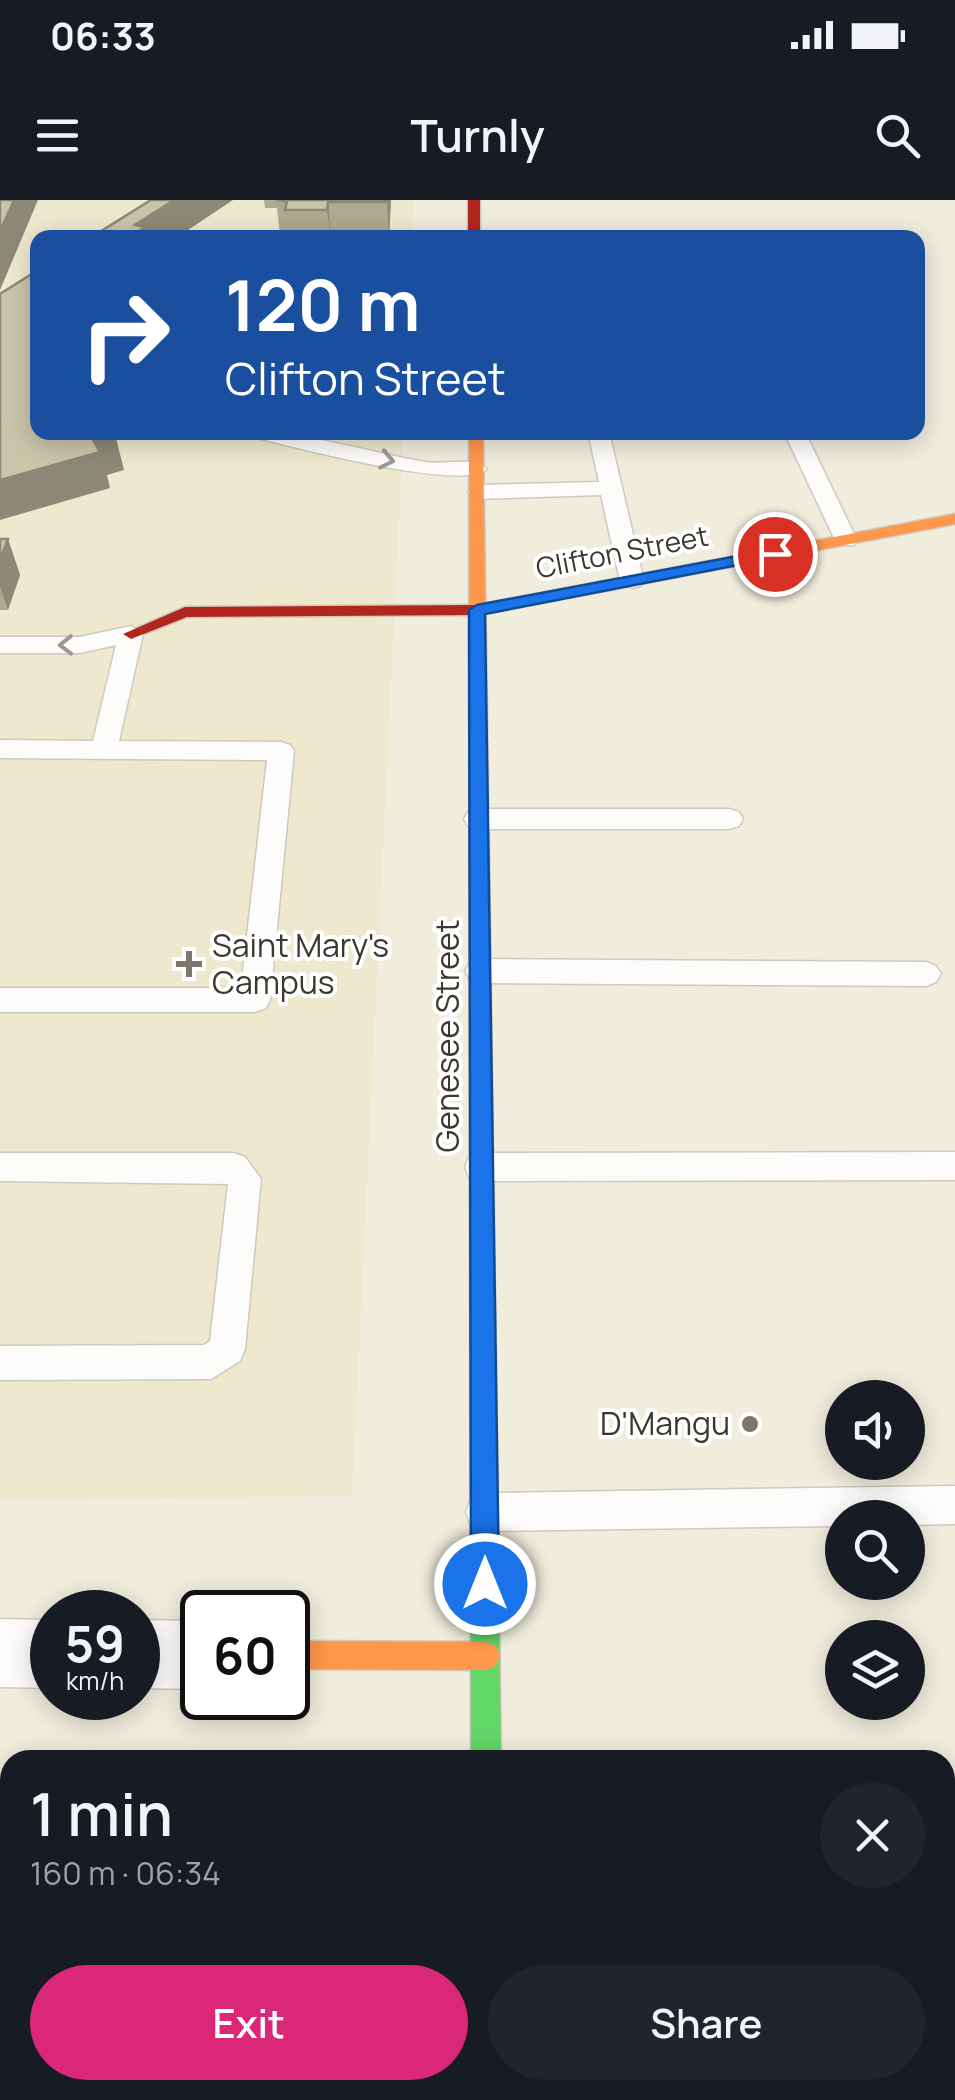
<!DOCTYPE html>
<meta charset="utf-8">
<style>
body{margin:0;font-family:Manrope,sans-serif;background:#20242c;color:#f1f3f6;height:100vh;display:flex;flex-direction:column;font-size:38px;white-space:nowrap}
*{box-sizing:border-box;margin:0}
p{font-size:32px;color:#9ea1a6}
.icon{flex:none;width:55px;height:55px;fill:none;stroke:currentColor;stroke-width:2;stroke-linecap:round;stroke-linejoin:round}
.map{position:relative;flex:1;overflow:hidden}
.side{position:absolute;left:0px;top:1550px;width:955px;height:350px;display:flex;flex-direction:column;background:#171b24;border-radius:30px 30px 0 0;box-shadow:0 5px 25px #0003}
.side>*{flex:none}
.hud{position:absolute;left:30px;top:30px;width:895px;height:210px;border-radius:20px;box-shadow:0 5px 25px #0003;background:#1a4fa0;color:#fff;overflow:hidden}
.tools{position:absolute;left:825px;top:1180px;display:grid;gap:20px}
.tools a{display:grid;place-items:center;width:100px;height:100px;border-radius:50%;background:#171b24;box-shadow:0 5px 25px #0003;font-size:50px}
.speed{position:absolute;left:30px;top:1390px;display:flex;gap:20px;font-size:50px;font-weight:700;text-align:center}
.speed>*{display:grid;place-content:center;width:130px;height:130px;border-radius:50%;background:#171b24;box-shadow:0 5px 25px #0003;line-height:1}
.speed small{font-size:25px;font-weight:400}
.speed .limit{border:5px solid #111;border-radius:15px;background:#fff;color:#111}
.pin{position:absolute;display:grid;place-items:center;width:85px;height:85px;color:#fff;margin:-42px;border:5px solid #fff;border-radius:50%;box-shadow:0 2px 10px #0007}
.me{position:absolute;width:110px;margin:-55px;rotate:0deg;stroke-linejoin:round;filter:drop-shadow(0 0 8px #0008)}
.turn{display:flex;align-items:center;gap:35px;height:210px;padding:0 30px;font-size:45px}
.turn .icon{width:130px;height:130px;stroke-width:2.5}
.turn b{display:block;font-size:70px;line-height:85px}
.round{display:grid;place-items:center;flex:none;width:105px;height:105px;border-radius:52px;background:#20242c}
.headline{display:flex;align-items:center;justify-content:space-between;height:170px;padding:0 30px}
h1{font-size:60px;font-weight:600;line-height:75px}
.action{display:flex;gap:20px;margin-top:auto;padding:20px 30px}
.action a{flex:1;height:115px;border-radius:60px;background:#db2777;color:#fff;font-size:40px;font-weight:600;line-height:115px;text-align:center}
.action a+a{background:#20242c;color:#f1f3f6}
.status{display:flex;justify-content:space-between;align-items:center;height:70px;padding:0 50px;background:#171b24;direction:ltr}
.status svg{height:28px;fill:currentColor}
header{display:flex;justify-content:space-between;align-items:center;height:130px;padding:0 30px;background:#171b24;font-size:45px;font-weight:600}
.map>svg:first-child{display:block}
</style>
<div class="status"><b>06:33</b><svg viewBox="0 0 49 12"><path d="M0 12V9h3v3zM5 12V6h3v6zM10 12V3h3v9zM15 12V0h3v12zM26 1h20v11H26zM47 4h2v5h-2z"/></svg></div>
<header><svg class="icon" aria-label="menu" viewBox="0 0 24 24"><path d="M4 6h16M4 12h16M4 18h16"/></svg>Turnly<svg class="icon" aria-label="search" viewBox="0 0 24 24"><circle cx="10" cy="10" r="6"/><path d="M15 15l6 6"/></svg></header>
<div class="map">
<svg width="955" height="1900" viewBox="0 0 955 1900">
<rect width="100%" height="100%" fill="#f0eddd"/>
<path fill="#eee9ce" d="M0 0H414L412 37 38 38V232L403 233 352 1296 0 1300Z"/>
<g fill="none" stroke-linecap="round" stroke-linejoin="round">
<defs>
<path id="lane" d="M247 232C309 232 365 252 426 262 445 265 473 256 487 269 463 292 295 247 257 238Z
M588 232H609L644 381 640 386 632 388 620 381 601 295 479 299 468 292 479 285 599 282Z
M784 232H805L857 340 854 345H838L835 340Z
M131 426 143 434 119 541 281 542 290 545 294 551 270 800 266 808 255 812H0V788H241L267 560 0 558V540L93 541 116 445 80 453H0V437H80Z
M478 609H729L739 612 743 619 739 626 729 629H478L468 626 464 619 468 612Z
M480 759 926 762 936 766 941 774 936 782 926 786 480 783 470 779 465 771 470 763Z
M955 952V980L481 981 469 977 465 967 469 957 481 953Z
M0 953H233L245 957 261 979 245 1149 240 1161 211 1179 0 1180V1146L204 1145 210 1141 228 984 0 981Z
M955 1286V1324L908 1325V1318H842V1326L485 1331 471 1326 466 1312 471 1298 485 1293Z"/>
<path id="street" d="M0 1419 52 1420V1488L0 1487Z
M138 1420 202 1421V1489L138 1488Z"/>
<path id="fast" d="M482 1019 490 1022 494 1029 501 1560H471L470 1029 474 1022Z"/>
<path id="slow" d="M469 232H483L494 1029 490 1036 482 1039 474 1036 470 1029Z
M955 314V324L604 391 596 386 604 381Z
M288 1441 486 1442 496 1446 500 1456 496 1466 486 1470 288 1469Z
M472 1890H506V1900H472Z"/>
<path id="jam" d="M468 0H480V38H468Z
M604 381 612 386 610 390 477 415 187 417 131 439 123 434 185 407 477 405Z"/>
</defs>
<use href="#lane" stroke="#cdcabe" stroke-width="3"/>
<use href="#street" stroke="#cdcabe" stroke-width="3"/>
<use href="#fast" stroke="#cdcabe" stroke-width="3"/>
<use href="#slow" stroke="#cdcabe" stroke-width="3"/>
<use href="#jam" stroke="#cdcabe" stroke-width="3"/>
<use href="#lane" fill="#fdfcfa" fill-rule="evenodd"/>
<use href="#street" fill="#fdfcfa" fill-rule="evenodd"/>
<use href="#fast" fill="#63d668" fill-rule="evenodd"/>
<use href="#slow" fill="#ff974d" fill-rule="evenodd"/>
<use href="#jam" fill="#b3261e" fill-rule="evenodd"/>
</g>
<path fill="#aea991" d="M264 0H391L389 36 288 38V36H280L277 8H265Z
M0 339H8L20 375 8 410H0Z"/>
<path fill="#8d8976" d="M14 0H38L0 90V31Z
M174 0H233L176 38H135V25Z
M387 0H391L389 36Z
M328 2 331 38 327 10Z
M115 234 124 270 107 275 110 288 0 320V280L93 240Z
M8 339 20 375 8 410 0 387V360Z"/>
<path fill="#cac4a9" stroke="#8d8976" stroke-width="2.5" d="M0 0H14L0 31Z
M151 0H174L135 25 145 27 135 34 145 38H90Z
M276 0H387V2H328L327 10H285L287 1Z
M38 70V232H114L115 234 93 240 100 252 0 280V94Z
M0 339H8L0 360Z"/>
<defs><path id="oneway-chevron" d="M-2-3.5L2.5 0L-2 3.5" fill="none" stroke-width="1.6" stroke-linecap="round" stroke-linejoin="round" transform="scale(2.5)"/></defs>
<g stroke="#9c9a94">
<use href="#oneway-chevron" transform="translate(387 260) rotate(12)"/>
<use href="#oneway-chevron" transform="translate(66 445) rotate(179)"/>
</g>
<path fill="#1a73e8" stroke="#114b97" stroke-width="2.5" d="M775 349 780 350V357L485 414 499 1384 495 1394 485 1398 475 1394 471 1384 469 410 477 405Z"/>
<g fill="#7a786b" stroke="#fff" stroke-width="4">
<path d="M184 749h10v10h10v10h-10v10h-10v-10h-10v-10h10z"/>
<circle cx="750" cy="1224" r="10"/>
</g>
<g text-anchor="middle" stroke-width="8" stroke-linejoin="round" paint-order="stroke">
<g font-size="28" fill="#3b392e" stroke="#fff">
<text transform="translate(622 352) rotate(-11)" y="10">Clifton Street</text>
</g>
<g font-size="32" fill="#3b392e" stroke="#fff" text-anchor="start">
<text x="212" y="757">Saint Mary's<tspan x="212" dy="37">Campus</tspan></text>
<text x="730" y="1235" text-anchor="end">D'Mangu</text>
</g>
<g font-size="32" fill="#3b392e" stroke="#fff">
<text transform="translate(448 836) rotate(-90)" y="11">Genesee Street</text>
</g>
</g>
</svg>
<div class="tools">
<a><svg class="icon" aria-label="sound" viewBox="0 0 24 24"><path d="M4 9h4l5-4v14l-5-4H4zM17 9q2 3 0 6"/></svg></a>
<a><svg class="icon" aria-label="search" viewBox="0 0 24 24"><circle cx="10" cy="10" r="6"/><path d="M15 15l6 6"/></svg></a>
<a><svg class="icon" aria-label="layers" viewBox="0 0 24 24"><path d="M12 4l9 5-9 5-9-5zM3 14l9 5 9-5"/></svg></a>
</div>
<div class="speed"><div>59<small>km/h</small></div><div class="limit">60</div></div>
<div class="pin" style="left:775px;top:354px;background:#d93025"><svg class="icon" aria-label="arrive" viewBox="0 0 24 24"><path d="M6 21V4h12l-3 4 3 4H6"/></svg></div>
<svg class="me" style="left:485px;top:1384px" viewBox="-20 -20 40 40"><circle r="17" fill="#1a73e8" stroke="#fff" stroke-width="3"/><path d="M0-11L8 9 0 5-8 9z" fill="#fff"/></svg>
<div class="hud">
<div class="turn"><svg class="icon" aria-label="right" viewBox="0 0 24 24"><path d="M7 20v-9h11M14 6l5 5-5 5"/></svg><div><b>120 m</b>Clifton Street</div></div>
</div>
<section class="side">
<div class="headline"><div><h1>1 min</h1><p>160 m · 06:34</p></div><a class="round"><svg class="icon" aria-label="close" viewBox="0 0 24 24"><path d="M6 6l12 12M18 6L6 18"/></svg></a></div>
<div class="action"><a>Exit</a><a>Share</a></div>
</section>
</div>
